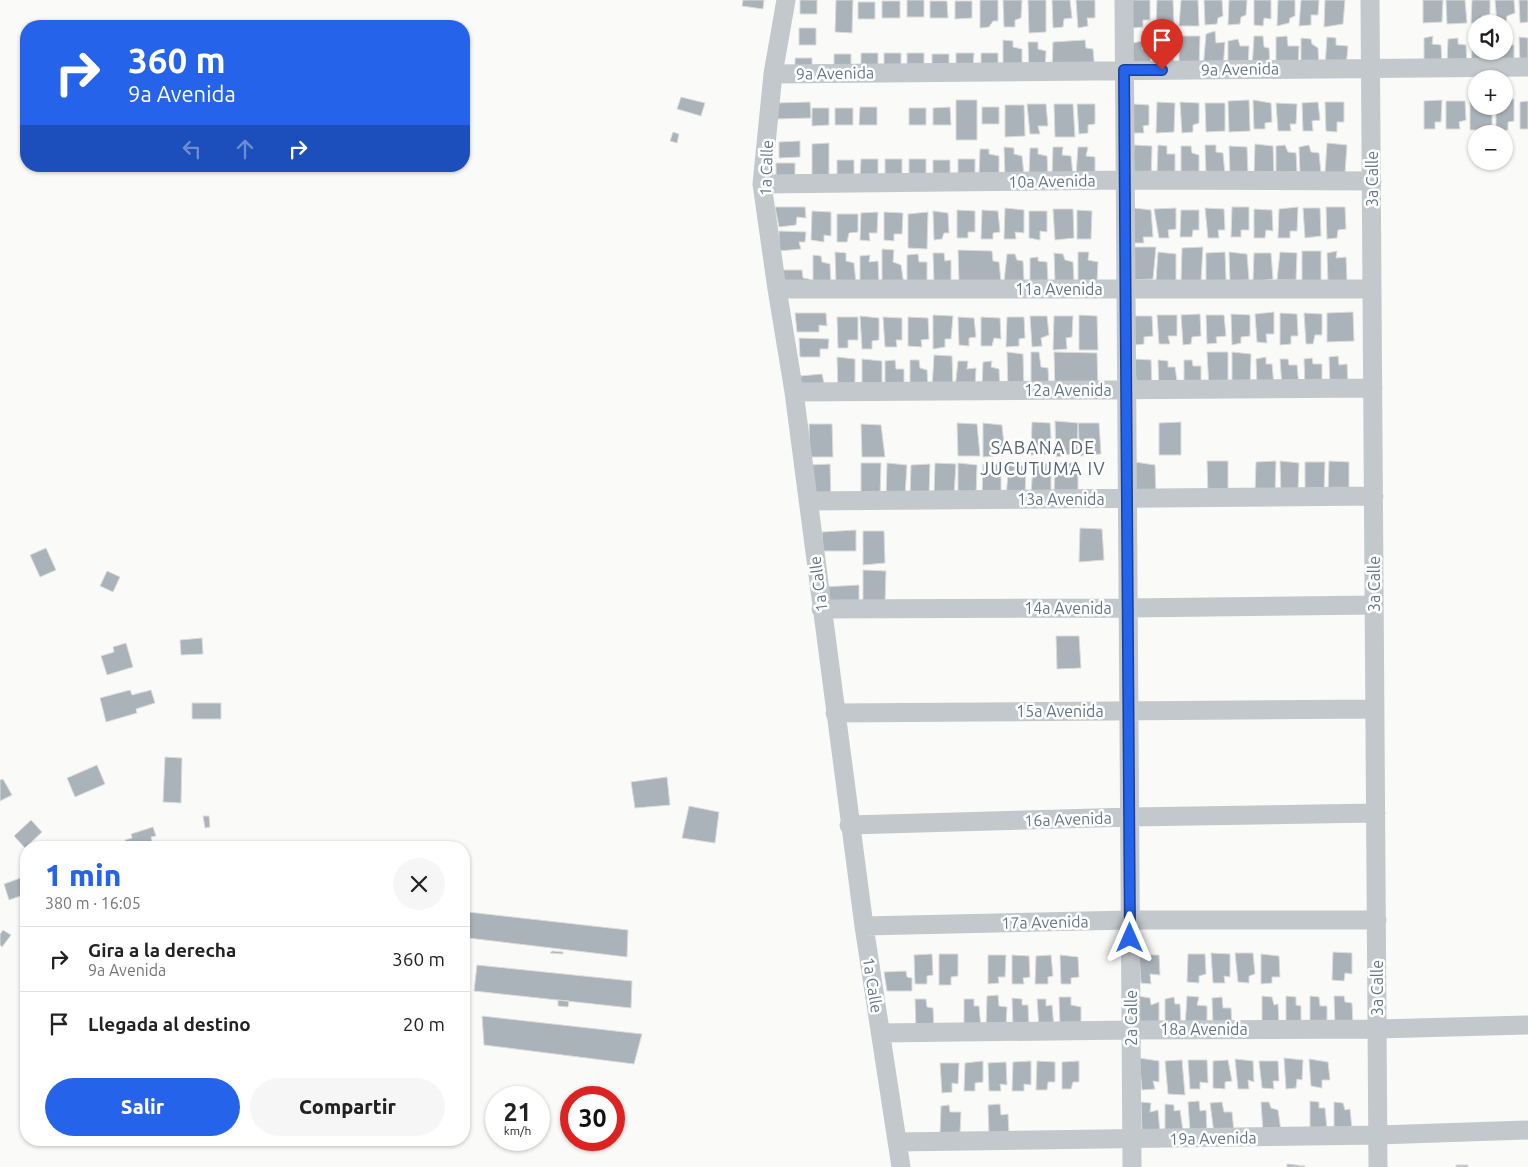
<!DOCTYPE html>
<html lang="es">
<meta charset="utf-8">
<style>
body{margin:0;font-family:Ubuntu,sans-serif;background:#f6f6f6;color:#222;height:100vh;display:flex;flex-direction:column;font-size:19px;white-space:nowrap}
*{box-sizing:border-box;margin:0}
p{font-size:16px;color:#767676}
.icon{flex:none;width:28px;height:28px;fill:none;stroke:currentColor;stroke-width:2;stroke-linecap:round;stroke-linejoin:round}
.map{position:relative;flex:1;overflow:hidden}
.details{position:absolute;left:20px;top:841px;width:450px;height:305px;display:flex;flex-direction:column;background:#fff;border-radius:20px;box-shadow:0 1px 4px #0004}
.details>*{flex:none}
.top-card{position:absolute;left:20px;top:20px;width:450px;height:152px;border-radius:20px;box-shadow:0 1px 4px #0004;background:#2563eb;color:#fff;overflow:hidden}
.buttons{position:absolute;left:1468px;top:15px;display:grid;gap:10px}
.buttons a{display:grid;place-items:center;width:45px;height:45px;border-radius:50%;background:#fff;box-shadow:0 1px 4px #0004;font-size:25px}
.speed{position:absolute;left:485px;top:1086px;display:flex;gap:10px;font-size:25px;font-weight:700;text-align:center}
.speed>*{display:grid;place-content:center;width:65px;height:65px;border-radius:50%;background:#fff;box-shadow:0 1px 4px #0004;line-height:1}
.speed small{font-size:12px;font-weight:400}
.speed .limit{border:8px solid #d22;background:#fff;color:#111}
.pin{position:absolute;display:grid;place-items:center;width:42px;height:42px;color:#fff;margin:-51px -21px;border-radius:50% 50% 50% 0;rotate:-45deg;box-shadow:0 0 5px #0007}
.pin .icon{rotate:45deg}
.me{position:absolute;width:55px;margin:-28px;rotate:0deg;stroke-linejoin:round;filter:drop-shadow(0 0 4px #0008)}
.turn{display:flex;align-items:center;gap:18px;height:105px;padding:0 25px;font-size:22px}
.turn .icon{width:65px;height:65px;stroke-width:2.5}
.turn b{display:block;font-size:35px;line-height:42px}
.lanes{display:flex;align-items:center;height:48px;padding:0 25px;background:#0003;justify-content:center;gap:25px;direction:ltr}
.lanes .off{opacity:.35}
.round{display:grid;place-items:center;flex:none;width:52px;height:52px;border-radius:26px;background:#f6f6f6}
.overview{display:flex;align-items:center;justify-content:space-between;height:85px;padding:0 25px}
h1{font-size:30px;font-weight:800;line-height:38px;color:#2563eb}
.button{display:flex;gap:10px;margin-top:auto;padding:10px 25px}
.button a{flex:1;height:58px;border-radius:30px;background:#2563eb;color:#fff;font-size:20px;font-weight:800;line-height:58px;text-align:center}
.button a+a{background:#f6f6f6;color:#222}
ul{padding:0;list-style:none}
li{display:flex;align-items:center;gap:15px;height:65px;padding:0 25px;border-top:1px solid #e0e0e0}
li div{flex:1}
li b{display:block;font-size:19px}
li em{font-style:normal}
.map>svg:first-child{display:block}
</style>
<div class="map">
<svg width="1528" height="1167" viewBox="0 0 1528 1167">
<rect width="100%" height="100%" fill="#fafaf8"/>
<path fill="#aab3b9" stroke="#dcdcda" d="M743 0H764L763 9 742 6Z
M800 0H817V14H800Z
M836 0H853L852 33 835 32Z
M907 0H924V17H907Z
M980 0H998V21H993L989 27 980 28Z
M1003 0H1022L1021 18 1015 20V27H1004Z
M1028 0H1046V32L1029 33Z
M1052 0H1070L1072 18 1064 19 1063 27 1053 28Z
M1076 0H1095V18H1087L1088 26 1078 28Z
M1132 0H1150V20H1143V27L1131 28Z
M1157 0H1173L1174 26 1156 27Z
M1181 0H1198L1199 26H1179Z
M1204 0H1222L1223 16 1218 18 1217 24 1205 25Z
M1229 0H1247L1246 15 1241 17 1240 24 1228 25Z
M1254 0H1271V19L1264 18 1263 26 1254 25Z
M1278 0H1295V16L1290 18 1289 23 1277 26Z
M1301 0H1319L1318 15H1311V25L1299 26Z
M1325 0H1345L1343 24 1324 27Z
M1423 0H1443L1442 22 1423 23Z
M1446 0H1465L1467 23 1447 24Z
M1472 0H1490V14L1482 16 1481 23H1471Z
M1495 0H1514L1515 13 1507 16 1506 24H1497Z
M1519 0H1528V22L1520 23Z
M882 1H900V18H882Z
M930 1H947L948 18H930Z
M955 1H972V18L955 19Z
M858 2H875V19H858Z
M799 28H816V45H799Z
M1215 31 1216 43 1225 42 1223 69 1203 70 1206 34Z
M1156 32 1174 34 1173 69 1157 70Z
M1476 35V51H1490L1489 65 1471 66 1473 36Z
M1179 36H1200L1199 68 1179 69Z
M1254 36H1263L1264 47 1269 48 1270 67 1252 69Z
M1287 36 1288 46H1299L1298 69 1276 70V37Z
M1433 36 1432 44 1441 45 1442 66H1424V38Z
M1327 37 1336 38V45L1348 46 1346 67H1325Z
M1504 37H1505L1507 45H1514V65L1497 66 1496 51H1504Z
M1519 37 1528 38V65H1520Z
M1301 38 1311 39 1312 44 1318 48 1319 66 1301 68Z
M1458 38V44L1466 45 1467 67 1447 66 1448 39Z
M1238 39 1240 46H1249L1248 68 1228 69V41Z
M1003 40 1013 41V47L1022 49V71L1003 72Z
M1085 40 1086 48 1093 49 1095 71H1052L1053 42Z
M1143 41 1142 49H1150L1151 69 1133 70 1132 43Z
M1028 42H1038V49L1046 51 1045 71 1029 70Z
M861 53H878V70H861Z
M884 53H901V70H884Z
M907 53H924V70H907Z
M956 53H974L973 70H956Z
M981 53H998V70H981Z
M834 54H851V71H834Z
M932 54H949V71H932Z
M795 58H812V76H795Z
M681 97 705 103 701 116 677 109Z
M1470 99H1476V106H1492V130H1470Z
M1514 99V121L1508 122V130L1496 131V106H1504V100Z
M956 100H977V140H956Z
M1249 100 1250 131 1229 132 1228 101Z
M1253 100 1271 103 1272 122 1265 123V129H1254Z
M1442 100 1441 122H1435V129H1424V101Z
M1446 101H1465L1466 120 1459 122 1460 129H1446Z
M1528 101V129H1520V102Z
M810 102 811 118 776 119V103Z
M1157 102 1175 103 1174 132 1156 133Z
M1180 102 1199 103V123L1193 125V132L1182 133Z
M1318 102 1320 120 1312 121 1313 131H1303L1302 103Z
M1325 102H1344V122H1337V132L1326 131Z
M1205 103H1225V131L1206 132Z
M1276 103 1297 104 1296 124H1290L1291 131H1278Z
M1027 104H1046L1048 126H1038L1040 134H1030Z
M1054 104H1073L1075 137H1055Z
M1077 104H1095V124L1088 125V133L1079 134Z
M1133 104 1149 105V125L1143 126 1144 133H1130Z
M1005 105H1024L1025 136 1005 137Z
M860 107H877V125H859Z
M950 107 951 125H933V108Z
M982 107H999V124H982Z
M812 108H829V125L812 126Z
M835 108H853V125H835Z
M909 108H926V125H909Z
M673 132 679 134 677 143 670 141Z
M800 141V157L779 158V142Z
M829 143V177L812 178V144Z
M1327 143 1347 145 1345 173H1325Z
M1255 144 1273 146 1274 174 1254 175Z
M1134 145 1152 146 1151 182 1132 183Z
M1158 145 1167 146V154H1175V175H1157Z
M1205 145H1216V152L1223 153 1225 175 1206 174Z
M1285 145 1288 152 1296 153 1297 172 1276 173V146Z
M1309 145 1311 152 1319 153 1321 173H1300L1299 147Z
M1181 146H1191L1192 153 1199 155V174L1181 175Z
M1229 146 1247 147 1248 174H1230Z
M1004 147 1014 148V154L1022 156 1024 175H1005Z
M1053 147H1063L1062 155 1071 156 1073 176H1052Z
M1078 147H1088L1086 156 1095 157V176H1076Z
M1030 148H1038V154L1047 156 1048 176H1029Z
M980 149H989V154L999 156V177L979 176Z
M861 159H878V176L860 177Z
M885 159H902V176H885Z
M909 159H926V177H909Z
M958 159H975V177H958Z
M837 160H854V177H837Z
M933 160H950V177H933Z
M776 163H795V182H776Z
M775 207H805L806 218 797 217 796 225 779 227Z
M1232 207H1249V230H1241V237H1231Z
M1298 207 1297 231H1290V238H1278L1279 209Z
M1326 207H1345L1346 229 1338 230 1337 238 1327 239Z
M1005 208 1024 210V233L1015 232 1016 239H1004Z
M1134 208 1151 210 1153 237H1143L1144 243H1134Z
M1176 208V229L1168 230 1169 238H1159L1154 209Z
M1205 208 1224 209 1225 230H1218L1219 238H1208Z
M1303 208H1320L1321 236 1305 238Z
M1053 209H1073L1074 238 1055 240Z
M1254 209 1272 210 1273 231 1266 230 1265 238H1254Z
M957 210 975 211V232H968V238H957Z
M982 210 998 211 1000 232 993 233V239H981Z
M1077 210 1092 211 1091 239H1077Z
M1181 210H1199V230H1193L1192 237H1180Z
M812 211 831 212V236L824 235V242L811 240Z
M933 211 948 213 949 233H944L942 239 934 240Z
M1029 211H1047V232L1040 231V240L1029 238Z
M878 212 877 233H869L870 241 860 240 861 213Z
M884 212 903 213 902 234H894V241L884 240Z
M928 212 927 249 908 248V214Z
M837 214H858V232L849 233 847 242H837Z
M779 231 806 232 805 242H799L801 249 779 251Z
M1132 247H1156L1153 279 1133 280Z
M1203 247 1201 281 1181 282 1182 248Z
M882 249 894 250 893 262 901 265 904 285 882 286Z
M958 250 992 251 993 261 999 262 1001 282H959Z
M1302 251H1321V281H1302Z
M1337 251 1336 258 1346 257 1347 281 1328 282 1327 253Z
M835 252 846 253V261L854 263 856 284H836Z
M1078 252H1089L1088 260 1098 262 1097 282H1078Z
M1158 252 1176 254V281H1156Z
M1225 252 1226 280 1206 282V253Z
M1229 252 1247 254 1249 280 1230 281Z
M1280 252 1297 253 1296 280H1277Z
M933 253H944L945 261 951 260V283H934Z
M1054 253 1063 254 1065 260 1073 262 1074 282H1055Z
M1254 253H1271L1273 279 1253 282Z
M918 254 919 262H927V283L907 284V255Z
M1007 254H1015L1017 260 1023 261 1024 281 1004 282Z
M813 255 821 256 822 262 830 264 831 285H813Z
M870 255 869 262 878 261 879 283H860V256Z
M1038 257V261L1047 262 1048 282 1030 283V258Z
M779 270H802L803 278 809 279 811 288 782 290Z
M1274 312V334H1266L1267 343 1257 342 1255 314Z
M1353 312 1354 341 1327 342V313Z
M795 313H826L827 326 819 325V332H797Z
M1280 313 1297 314 1298 336H1291V344L1280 345Z
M1304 313 1322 314V335H1315L1313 344H1306Z
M1200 314 1201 336 1192 337 1191 344 1183 345 1181 315Z
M1231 314 1250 315V336L1241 337V343L1232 345Z
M933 315 953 316 951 339H945V347L933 349Z
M1079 315 1097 316 1098 350H1079Z
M1157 315H1177V336H1168L1170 344H1159Z
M1206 315H1224L1226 336 1216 337 1217 343 1207 344Z
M860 316 879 318V340L872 341V349H862Z
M1030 316H1047L1049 335 1041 338 1042 346 1032 347Z
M1054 316H1073L1072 337 1066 338 1067 349 1053 350Z
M1133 316H1152L1153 336 1144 337V344L1135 345Z
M837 317H858V340H848V348H838Z
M883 317 902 318V340H896L897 347H885Z
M908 317 928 318 929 339 921 340 922 347 908 346Z
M958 317 974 318 976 337 969 338V346L959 345Z
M981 317 1000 318 1001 339 994 338 992 346H981Z
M1007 317H1024L1025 338 1019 339V346L1006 347Z
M799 338 829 339 828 349H820V357H800Z
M1007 352 1023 354 1024 391H1008Z
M1031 352H1039L1041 367 1048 368 1049 389 1031 390Z
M1054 352 1097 353 1098 389 1055 390Z
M1207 352H1228V388H1209Z
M1232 352 1251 354 1250 387 1232 388Z
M934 355 952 356 953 390H932Z
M1338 356 1339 365 1347 364 1348 385 1330 386 1329 357Z
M837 357 855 359V391H838Z
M1266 357V364H1272L1274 386 1257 387 1256 359Z
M1312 358 1313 364H1322V387L1305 388 1304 359Z
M862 359 882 361V390H862Z
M1134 359 1151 360 1152 388 1137 389Z
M1280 359H1288L1289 365H1297L1299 386 1282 387Z
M895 360 896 369H904V390H885V361Z
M910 360H919L920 368 927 370 928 389H910Z
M1158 360 1168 361V367H1175L1178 388H1159Z
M1184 360H1192L1193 366H1201V387L1184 388Z
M958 361H968L967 369 976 368 975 390 955 389Z
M992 361 991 367 999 369 1000 389H982L983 362Z
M822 374 824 383 801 394 800 376Z
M1055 421 1078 423 1077 453 1056 457Z
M1032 422 1050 423 1052 454 1031 455Z
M1181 422V455H1159V423Z
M957 423 977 424 980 456H958Z
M983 423 1002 425 1005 455 983 457Z
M1078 423H1099L1101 454 1080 456Z
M809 424H832L833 457H810Z
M861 424 881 425 885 457H862Z
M1207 461H1228V492L1208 495Z
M1276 461 1275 494H1255L1256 462Z
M1280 461 1299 463 1298 492 1281 494Z
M1329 461 1349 462V493L1328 494Z
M1135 462 1155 465 1156 496 1136 497Z
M1305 462H1325L1324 493 1305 494Z
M861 463H881L880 496 861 497Z
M887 463 907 465 905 496 886 498Z
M935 463 956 464 954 495H934Z
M958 463 977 465 976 496H958Z
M1033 463 1051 464V495L1031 496Z
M1055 463H1078V495L1054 496Z
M830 464 831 499 807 498 810 465Z
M930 464 929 496H910L911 465Z
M983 464H1001V495L982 496Z
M1009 464 1026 466 1025 496H1006Z
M1080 528 1102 529 1104 560 1079 562Z
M856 530V551H823L822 532Z
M863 531H884L885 563 863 565Z
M46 548 56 570 40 577 30 555Z
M863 570 886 571 885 603 863 605Z
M107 571 120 577 113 592 100 586Z
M859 585V608H824L822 587Z
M1056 636H1079L1081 668 1057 669Z
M202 638 203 654 181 655 180 640Z
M126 643 133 667 107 675 101 656 114 652 113 647Z
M130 690 132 695 151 690 155 703 136 709 137 713 106 722 100 698Z
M192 703H221V719H192Z
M165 757 182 758 181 803 163 802Z
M97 765 105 784 75 797 67 778Z
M667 777 670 805 635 808 631 782Z
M3 779 12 795 0 801V780Z
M689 806 719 812 715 843 682 838Z
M203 816H209L210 827 205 828Z
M31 820 42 832 25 848 14 836Z
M153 827 156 836 151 837 152 841 133 848H128L125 840 132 838 131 834Z
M26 876V894L9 900 4 884Z
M468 912 628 930 627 957 468 938Z
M3 930 11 935 2 947 0 945V934Z
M552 951 563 952V954L550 953Z
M1333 952 1352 953V974L1345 973 1344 981 1332 980Z
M1211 953 1230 954V977L1224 976 1225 983H1213Z
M1235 953H1253L1255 974 1249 976V983L1238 982Z
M932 954 933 975 927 976V984H915L914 955Z
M939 954H958V976L951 977V985H939Z
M1188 954H1205L1206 974 1199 976V983L1187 982Z
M1261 954 1279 956 1280 977H1272V983L1261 984Z
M988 955H1006L1005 977H998L999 983 988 984Z
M1012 955 1029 956 1030 977 1023 978 1024 984H1012Z
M1051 955 1053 976 1048 977V984H1035L1036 956Z
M1060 955 1078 957 1079 977 1071 978V984H1061Z
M1139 955H1159L1160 975 1150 974 1151 984 1141 983Z
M477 965 632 981 631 1008 474 991Z
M906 971 907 977 912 978V991H887L884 972Z
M998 995 999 1006 1007 1007 1006 1027H986L987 996Z
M1138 996 1150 998 1151 1005 1159 1002V1027L1139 1026Z
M1187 996 1199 997 1197 1005 1207 1006V1027L1185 1028Z
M1262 996 1272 997 1274 1005 1278 1004 1279 1025H1262Z
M1286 996 1296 997V1005L1301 1006V1025H1286Z
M1310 996 1319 997 1320 1006H1327V1026L1310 1025Z
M1334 996H1344L1345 1002 1352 1003 1353 1025H1335Z
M1059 997H1071V1005L1081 1007V1025L1060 1027Z
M1174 997 1175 1004H1180L1181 1025 1165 1026V999Z
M1222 997 1223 1008H1231L1232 1027 1213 1028 1212 998Z
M1012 998 1022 999V1005H1028L1029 1027 1013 1028Z
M915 999H926L927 1007 933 1008 934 1030 916 1031Z
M964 999H974V1006H979L981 1028 964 1029Z
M1037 999H1046V1006L1052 1005 1054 1027 1039 1028Z
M558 1000 569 1001 568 1007 558 1006Z
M482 1016 642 1034 634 1064 484 1045Z
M1139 1058 1159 1061V1082L1153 1081 1155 1089 1142 1090Z
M1284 1058 1303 1060 1302 1080 1297 1079 1296 1088 1286 1089Z
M1235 1059 1253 1061 1254 1082 1248 1080 1249 1089H1238Z
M1309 1059 1328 1062 1330 1080H1322V1088L1311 1086Z
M1182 1060 1185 1095 1168 1094 1165 1061Z
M1188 1060H1207L1208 1083 1200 1082V1089H1190Z
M1228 1060 1232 1081 1225 1082V1089L1213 1088V1061Z
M983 1061V1082L975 1083V1091H964L965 1063Z
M1031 1061V1085L1024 1084V1091H1012L1013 1062Z
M1037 1061 1055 1062V1082H1048L1047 1090H1036Z
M1079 1061V1082H1073L1071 1089H1062V1062Z
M1259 1061H1278L1279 1081H1273L1274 1089 1262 1088Z
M1006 1062 1007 1085 1000 1084 1001 1091H989L988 1063Z
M940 1063H959L958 1084 952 1083V1092L942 1093Z
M1199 1101 1200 1111 1206 1110 1207 1133 1190 1131 1188 1102Z
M1310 1101 1319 1102V1108H1325L1327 1130 1310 1132Z
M1141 1102 1151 1103 1150 1112 1158 1110 1160 1133H1142Z
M1222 1102 1224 1112H1232L1234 1132 1214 1133 1210 1103Z
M1261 1102H1269L1271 1108 1278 1110 1281 1131 1263 1132Z
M1334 1102 1343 1103 1345 1110 1350 1109 1352 1129 1334 1130Z
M1000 1104 1001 1115 1008 1114 1009 1134H989L988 1105Z
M1165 1104 1174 1105V1111L1180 1110 1183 1131H1165Z
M949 1105 950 1112H961L960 1133 940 1135 941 1106Z
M1287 1164 1305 1166V1167H1287Z
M1456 1165H1468V1167H1456Z"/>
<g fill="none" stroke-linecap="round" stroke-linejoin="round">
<path stroke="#c3c8cc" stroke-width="19" d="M786 0 773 74 762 184 777 289 794 392 864 926 901 1167
M1124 0 1132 1167
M1370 0 1378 1167
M773 74 1528 67
M762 184 1125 180 1372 181
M777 289H1372
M794 392 1373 388
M808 501 1374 496
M821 609 1128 608 1374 605
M835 713 1375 709
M849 825 1130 817 1376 813
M864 926 1130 920H1377
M881 1033 1131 1030 1377 1029 1528 1025
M897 1142 1378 1135 1528 1130"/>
</g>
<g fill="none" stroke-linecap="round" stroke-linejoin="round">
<defs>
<path id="route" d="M1130 938 1124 70H1162"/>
</defs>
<use href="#route" stroke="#184099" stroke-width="12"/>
<use href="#route" stroke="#2563eb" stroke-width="9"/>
</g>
<g text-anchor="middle" stroke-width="5" stroke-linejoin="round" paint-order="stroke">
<g font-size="16" fill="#657683" stroke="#fff">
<text transform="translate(1240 69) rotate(-1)" y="6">9a Avenida</text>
<text transform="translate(835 73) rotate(-1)" y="6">9a Avenida</text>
<text transform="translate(766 168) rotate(-88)" y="6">1a Calle</text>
<text transform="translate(1372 179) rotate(-90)" y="6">3a Calle</text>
<text transform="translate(1052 181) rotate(-1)" y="6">10a Avenida</text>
<text x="1059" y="295">11a Avenida</text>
<text x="1068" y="396">12a Avenida</text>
<text x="1061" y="505">13a Avenida</text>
<text transform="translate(818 584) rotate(-97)" y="6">1a Calle</text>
<text transform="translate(1374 584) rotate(-90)" y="6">3a Calle</text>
<text x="1068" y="614">14a Avenida</text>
<text x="1060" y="717">15a Avenida</text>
<text transform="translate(1068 819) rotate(-2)" y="6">16a Avenida</text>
<text transform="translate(1045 922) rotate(-1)" y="6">17a Avenida</text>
<text transform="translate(873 985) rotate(81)" y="6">1a Calle</text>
<text transform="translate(1377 988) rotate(-90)" y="6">3a Calle</text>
<text transform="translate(1131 1018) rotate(-90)" y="6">2a Calle</text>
<text x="1204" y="1035">18a Avenida</text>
<text transform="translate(1213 1138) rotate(-1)" y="6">19a Avenida</text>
</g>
<g font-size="18" letter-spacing="1" fill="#57646e" stroke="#fff">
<text x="1043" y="454">SABANA DE<tspan x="1043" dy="21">JUCUTUMA IV</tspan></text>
</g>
</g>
</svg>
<div class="buttons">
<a><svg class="icon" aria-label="sound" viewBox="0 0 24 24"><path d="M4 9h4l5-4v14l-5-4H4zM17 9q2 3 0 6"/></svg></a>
<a>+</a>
<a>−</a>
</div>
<div class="speed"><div>21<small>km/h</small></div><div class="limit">30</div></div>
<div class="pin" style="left:1162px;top:70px;background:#d93025"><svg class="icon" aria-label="arrive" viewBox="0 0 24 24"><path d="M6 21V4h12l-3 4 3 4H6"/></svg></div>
<svg class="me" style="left:1130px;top:938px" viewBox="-20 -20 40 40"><path d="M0-17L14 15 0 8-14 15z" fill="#2563eb" stroke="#fff" stroke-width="4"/></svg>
<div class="top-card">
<div class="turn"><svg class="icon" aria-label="right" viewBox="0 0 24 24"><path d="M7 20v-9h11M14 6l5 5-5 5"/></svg><div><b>360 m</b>9a Avenida</div></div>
<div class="lanes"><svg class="icon off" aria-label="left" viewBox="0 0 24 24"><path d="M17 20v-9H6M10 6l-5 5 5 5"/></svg><svg class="icon off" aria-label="ahead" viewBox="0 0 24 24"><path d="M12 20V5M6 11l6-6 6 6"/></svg><svg class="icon" aria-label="right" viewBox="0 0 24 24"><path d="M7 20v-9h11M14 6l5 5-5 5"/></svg></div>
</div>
<section class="details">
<div class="overview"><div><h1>1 min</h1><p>380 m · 16:05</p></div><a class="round"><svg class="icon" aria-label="close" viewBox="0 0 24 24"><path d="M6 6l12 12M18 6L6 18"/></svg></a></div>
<ul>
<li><svg class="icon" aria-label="right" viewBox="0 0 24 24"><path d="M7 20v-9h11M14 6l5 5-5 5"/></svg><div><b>Gira a la derecha</b><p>9a Avenida</p></div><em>360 m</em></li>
<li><svg class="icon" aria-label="arrive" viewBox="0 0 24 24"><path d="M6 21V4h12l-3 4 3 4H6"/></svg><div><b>Llegada al destino</b></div><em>20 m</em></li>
</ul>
<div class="button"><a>Salir</a><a>Compartir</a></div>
</section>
</div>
